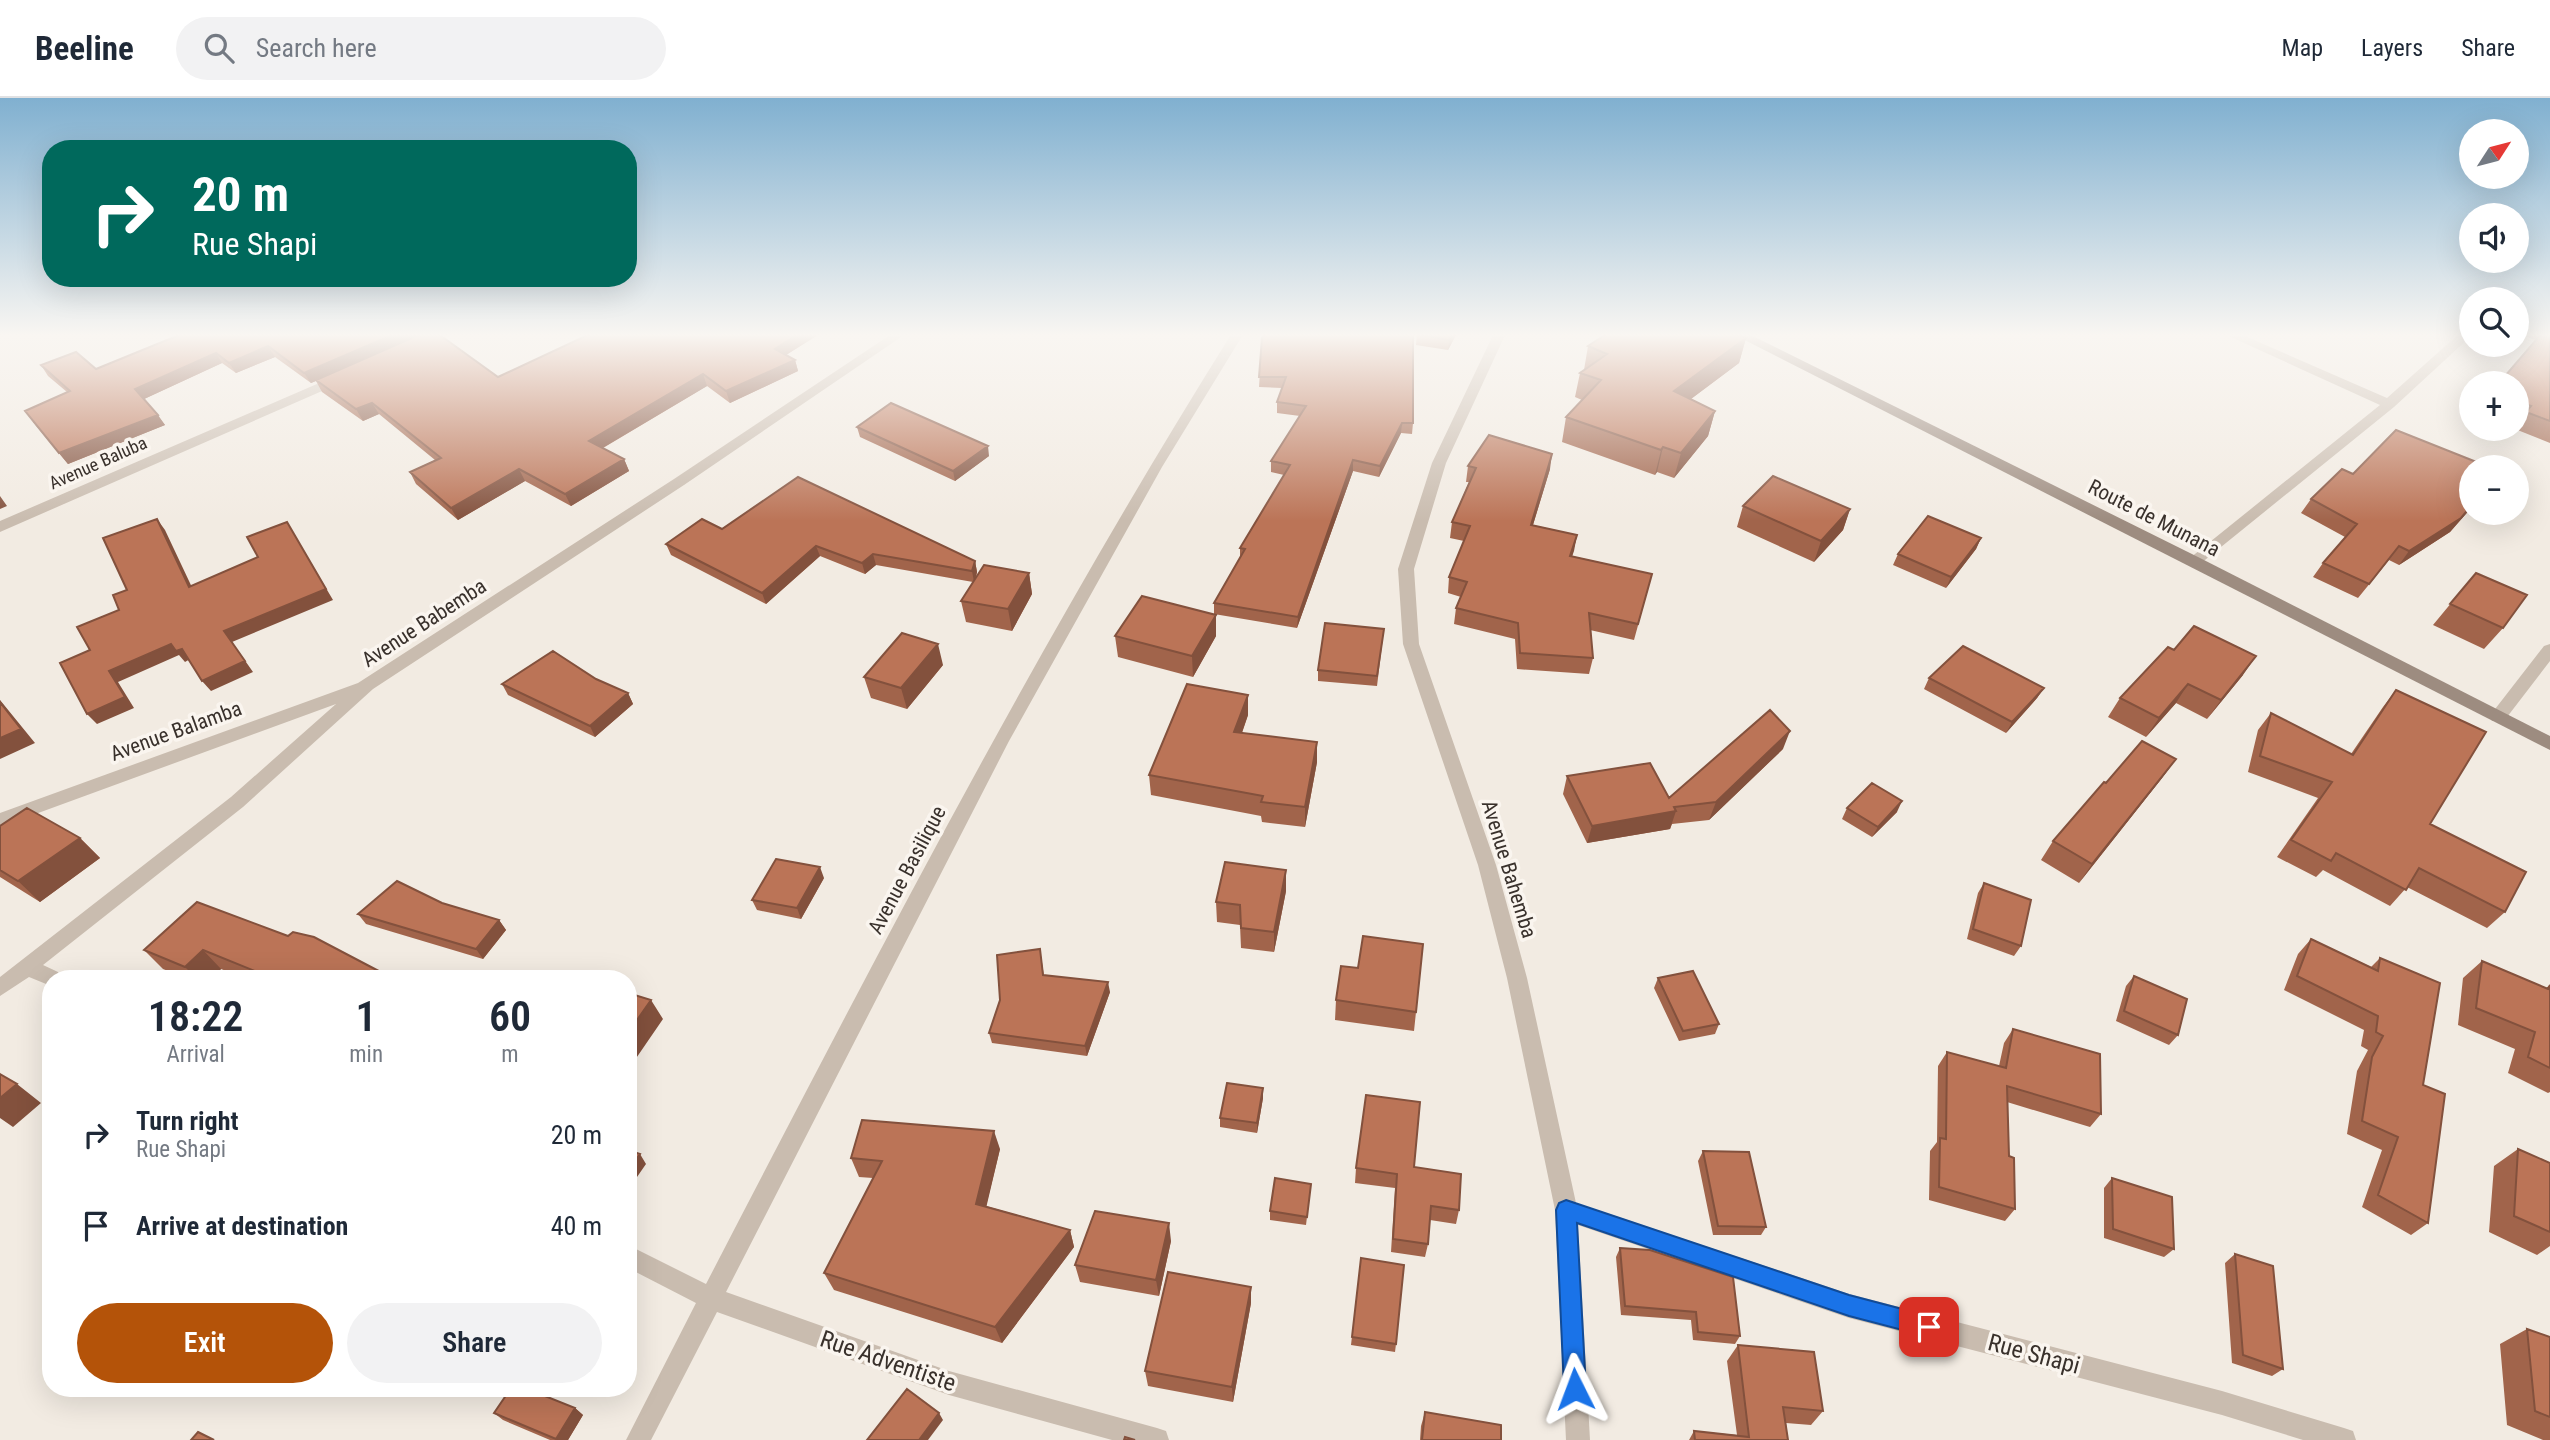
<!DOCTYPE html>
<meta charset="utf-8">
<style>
body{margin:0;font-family:"Roboto Condensed",sans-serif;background:#f2f2f3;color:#1f2937;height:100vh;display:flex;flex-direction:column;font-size:26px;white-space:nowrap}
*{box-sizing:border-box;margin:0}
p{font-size:23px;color:#747a83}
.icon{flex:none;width:38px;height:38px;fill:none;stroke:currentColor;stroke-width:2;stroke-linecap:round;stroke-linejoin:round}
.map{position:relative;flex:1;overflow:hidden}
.drawer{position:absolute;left:42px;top:872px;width:595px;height:427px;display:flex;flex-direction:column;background:#fff;border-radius:28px;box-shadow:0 7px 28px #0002}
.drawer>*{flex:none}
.top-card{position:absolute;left:42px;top:42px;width:595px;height:147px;border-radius:28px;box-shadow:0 7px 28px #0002;background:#00695c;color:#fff;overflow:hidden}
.needle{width:46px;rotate:54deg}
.buttons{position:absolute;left:2459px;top:21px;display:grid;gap:14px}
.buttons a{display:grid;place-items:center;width:70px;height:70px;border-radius:50%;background:#fff;box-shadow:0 7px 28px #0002;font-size:35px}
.pin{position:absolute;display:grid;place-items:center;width:60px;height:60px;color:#fff;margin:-30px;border-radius:14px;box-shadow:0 4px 10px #0006}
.me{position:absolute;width:77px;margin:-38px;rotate:357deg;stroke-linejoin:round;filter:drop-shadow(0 0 5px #0008)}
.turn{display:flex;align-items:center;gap:24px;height:147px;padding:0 35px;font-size:32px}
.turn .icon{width:91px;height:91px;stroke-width:2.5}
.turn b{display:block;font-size:49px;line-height:60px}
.eta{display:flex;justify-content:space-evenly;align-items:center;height:119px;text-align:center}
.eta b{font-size:42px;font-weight:600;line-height:49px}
.cta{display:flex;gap:14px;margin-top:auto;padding:14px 35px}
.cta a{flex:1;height:80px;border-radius:42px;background:#b45309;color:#fff;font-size:28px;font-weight:600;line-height:80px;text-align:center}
.cta a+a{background:#f2f2f3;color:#1f2937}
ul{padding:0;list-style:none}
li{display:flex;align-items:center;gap:21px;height:91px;padding:0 35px}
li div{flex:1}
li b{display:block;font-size:26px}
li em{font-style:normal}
header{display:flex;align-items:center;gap:42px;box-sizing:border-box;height:98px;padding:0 35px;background:#fff;border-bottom:2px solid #e0e1e3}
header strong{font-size:33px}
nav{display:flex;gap:38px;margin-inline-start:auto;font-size:24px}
.search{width:490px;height:63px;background:#f2f2f3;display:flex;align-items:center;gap:18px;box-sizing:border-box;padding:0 24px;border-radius:38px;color:#747a83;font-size:26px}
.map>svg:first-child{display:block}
</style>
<header>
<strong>Beeline</strong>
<div class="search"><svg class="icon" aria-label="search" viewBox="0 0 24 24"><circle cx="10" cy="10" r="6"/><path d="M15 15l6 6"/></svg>Search here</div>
<nav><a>Map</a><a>Layers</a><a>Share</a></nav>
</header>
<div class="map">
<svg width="2550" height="1342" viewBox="0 0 2550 1342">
<rect width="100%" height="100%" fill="#f2ebe2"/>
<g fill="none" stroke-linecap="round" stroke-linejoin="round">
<path fill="#c9bcaf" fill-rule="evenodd" d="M893 235H907L684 387 373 591 243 709 43 867 58 874 61 880H51V888L29 879 0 898V879L231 699 336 606 0 729V715L358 585 674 381Z
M1232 235H1244L1162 369 1009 643 726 1194 949 1273 1157 1330 1166 1333 1169 1342H1112L949 1297 717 1214 651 1342H626L696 1205 628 1170V1147L706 1186C873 864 1039 543 1232 235Z
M1494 235H1506L1446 365 1414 471 1419 546 1496 767 1527 880 1576 1105 1849 1196 2222 1293 2344 1330 2353 1333 2356 1342H2303L2222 1317 1849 1220 1578 1127 1590 1342H1566L1555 1112 1507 880 1478 767 1403 546 1398 471 1432 365Z
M2222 235H2238L2387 300 2460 235H2471V238L2394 309 2200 466H2190L2187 463 2190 460 2380 307Z
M340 276 347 280 345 283 0 434V423Z
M2550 546V563L2504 623H2492L2490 619 2492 615 2544 548Z"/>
<path fill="#9d8c80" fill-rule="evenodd" d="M1731 235H1747L2200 460 2550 638V652Z"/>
</g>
<path fill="#a1644b" d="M184 235 498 279 592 235H821L786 257 795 262 798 273 730 305 707 288 603 350 624 361 629 373 571 408 525 383 458 422 416 386 410 374 435 362 379 316 363 323 322 294 316 283 311 285 275 259 236 275 222 265 144 301 165 327 68 366 33 324 67 294 48 278 41 267 96 271Z
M1417 235H1457L1448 252 1416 247Z
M2516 235H2550V345L2515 331H2516V326L2518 324H2516V285L2536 242Z
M1262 240 1413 325 1412 336 1401 335 1379 379 1353 373 1297 530 1214 516V505L1240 461V450L1284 377 1271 374V363L1300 318 1277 315V304L1282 290 1259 289Z
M1746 240 1739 265 1691 301 1715 313 1708 338 1674 380 1657 374 1655 377 1562 344 1566 319 1582 302 1575 299 1580 275 1584 272 1588 248Z
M857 329 989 358 955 383 860 339Z
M1468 368 1550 371 1533 427 1577 437 1572 458 1652 476 1634 542 1590 532 1593 560 1589 576 1517 571 1515 541 1454 526 1456 510 1461 499 1448 495 1449 479 1464 443 1450 440 1452 424 1469 384H1466Z
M2471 369V410L2450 434 2399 467 2389 462 2358 500 2313 479 2323 465 2345 439 2301 415 2311 401 2353 376Z
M1743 408 1850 411 1843 432 1814 464 1737 429Z
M722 431 975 463 977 474 976 480 1029 475 1032 496 1012 533 966 524 961 503 973 484 876 467 865 476 820 458 766 506 671 457 666 446Z
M1981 440 1976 451 1946 490 1893 467 1898 456Z
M2476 475 2503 530 2484 551 2433 527Z
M1384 531 1377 588 1318 583V572Z
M1115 538H1216L1193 579 1118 559Z
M2174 552 2243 577 2207 621 2176 605 2146 639 2108 619 2120 600Z
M943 567 907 611 871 600 864 579Z
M1929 580 2044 590 2037 600 2006 635 1924 591Z
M596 581 628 595 633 606 595 639 508 597 502 586Z
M2396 592 2430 726 2505 814 2487 830 2407 789 2390 808 2323 772 2316 779 2277 759 2318 700 2248 674 2258 632 2271 615 2351 656 2383 609Z
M1248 597V617L1242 635 1317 644V664L1305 729 1262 724 1261 718 1151 697 1149 677Z
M1783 651 1709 722 1672 726 1670 731 1587 745 1563 696 1567 678 1669 700Z
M2176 661 2162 680 2079 785 2041 762 2053 743 2106 685Z
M1847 710 1897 714 1872 739 1842 721Z
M0 728 80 740 100 760 40 804 0 779Z
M824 780 801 821 757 812 752 802Z
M1984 785 2021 848 2014 858 1967 841 1978 795Z
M1286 793 1274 854 1241 850 1240 827 1217 824 1216 804Z
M197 804 392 880H244L221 871 212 880H186L163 871 144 852Z
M358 816 499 822 506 832 483 861 366 826Z
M2311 841 2371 869 2380 860 2423 987 2428 1125 2411 1137 2362 1109 2382 1052 2347 1036 2357 973 2368 952 2361 948 2364 932 2284 892 2298 856Z
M1040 851 1044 878 1110 894 1087 958 992 945 989 935Z
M2482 863 2546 890 2550 887V994L2548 995 2508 975 2515 951 2458 927 2463 880Z
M1358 870 1416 914 1414 933 1335 922 1336 902Z
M2134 878 2178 937 2169 947 2116 923 2126 888Z
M1658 880 1719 926 1715 936 1679 943 1654 890Z
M2013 931 2101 1016 2090 1029 2007 1004 2009 1058 2015 1111 2005 1123 1929 1102 1930 1053 1937 1044 1938 968 1947 954 1999 968 2004 945Z
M1263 990V1000L1257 1035 1220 1029V1020Z
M1000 1051 986 1108 1070 1132 1074 1149 1002 1245 834 1192 824 1175 873 1080 859 1079 851 1060Z
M2518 1051 2550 1065V1148L2537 1157 2489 1134 2494 1068Z
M1703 1053 1766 1129 1761 1137H1713L1698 1063Z
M1414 1069 1459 1112 1456 1126 1430 1122 1428 1146 1425 1159 1391 1154 1395 1090 1355 1085 1356 1070Z
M2112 1080 2174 1151 2164 1159 2104 1140V1090Z
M1311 1086 1306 1127 1270 1122V1113Z
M1171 1143 1159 1198 1080 1184 1075 1167Z
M1620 1150 1740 1238 1735 1246 1693 1242 1691 1222 1621 1217 1616 1159Z
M2235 1156 2283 1271 2272 1278 2232 1265 2225 1165Z
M1361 1160 1396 1246 1395 1254 1351 1247Z
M1251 1205 1233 1304 1148 1288 1145 1273Z
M2527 1231 2550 1239V1342H2543L2507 1327 2500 1246Z
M1738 1247 1823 1313 1811 1327 1786 1325 1788 1342H1689L1694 1333 1737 1337 1727 1263Z
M575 1310 583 1317 568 1342H550L503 1322 494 1315Z
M1425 1314 1501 1342H1420L1421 1328Z"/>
<path fill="#83513d" d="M397 235H426L311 285 304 275Z
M800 235H821L778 262 775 251Z
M1453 235H1457L1448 252 1449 242Z
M1746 240 1739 265 1668 318 1674 293Z
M268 248 275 259 236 275 229 265Z
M216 255 222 265 142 302 135 291Z
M795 262 798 273 730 305 726 293Z
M703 276 707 288 594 355 589 343Z
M372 305 379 316 363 323 356 311Z
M1715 313 1708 338 1674 380 1681 355Z
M158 317 165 327 68 366 59 355Z
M1402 325 1401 335 1379 379 1380 368Z
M988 348 989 358 955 383 953 373Z
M1663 349 1657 374 1655 377 1661 352Z
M1552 356 1550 371 1528 443 1531 427Z
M624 361 629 373 571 408 565 396Z
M1353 362V373L1297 530 1298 519Z
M519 371 525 383 458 422 451 410Z
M0 398 7 408 0 411Z
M2471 408V410L2450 434 2399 467 2409 453Z
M1850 411 1843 432 1814 464 1821 443Z
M157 421 165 432 197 500 189 489Z
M287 424 333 502 232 544 253 574 211 593 202 583 224 533Z
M1577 437 1574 453 1567 473 1570 458Z
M1981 440 1976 451 1946 490 1951 479Z
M816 448 820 458 766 506 762 495Z
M873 456 876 467 865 476 862 465Z
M975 463 977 474 974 484 972 473Z
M1029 475 1032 496 1012 533 1008 511Z
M1216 517V538L1193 579 1192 558Z
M171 546 182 551 190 561 185 564 179 557 118 584 134 610 97 626 87 616 109 573Z
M938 546 943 567 907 611 901 590Z
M2256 558 2243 577 2207 621 2221 602Z
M2188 586 2176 605 2146 639 2159 620Z
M2044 590 2037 600 2006 635 2012 624Z
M628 595 633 606 595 639 590 628Z
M1248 597V617L1235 654 1234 634Z
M0 602 35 645 0 661Z
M1790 633 1783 651 1709 722 1716 704Z
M1317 644V664L1305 729V709Z
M2176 661 2162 680 2079 785 2092 766Z
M1902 703 1897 714 1872 739 1878 729Z
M1676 713 1670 731 1587 745 1592 728Z
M80 740 100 760 40 804 18 783Z
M820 769 824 780 801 821 797 810Z
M1286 772V793L1274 854V834Z
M499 822 506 832 483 861 476 851Z
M203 852 221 871 212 880H196L185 869Z
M1108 884 1110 894 1087 958 1085 948Z
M651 902 663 921 628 972V935Z
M17 986 41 1005 13 1029 0 1020V1000Z
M1263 990V1000L1257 1035V1025Z
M994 1033 1000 1051 983 1123 976 1106Z
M640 1056 646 1066 628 1092V1073Z
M1169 1125 1171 1143 1159 1198 1156 1182Z
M1070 1132 1074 1149 1002 1245 995 1229Z
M1251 1189V1205L1233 1304 1232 1289Z
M575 1310 583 1317 568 1342H557L556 1341Z
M939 1315 943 1322 928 1342H919Z"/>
<path fill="#bb7457" stroke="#83513d" stroke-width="2" d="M184 235H397L304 275 268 248 229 265 216 255 135 291 158 317 59 355 25 313 70 293 41 267 76 254 96 271Z
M423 235H437L498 279 592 235H800L775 251 795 262 726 293 703 276 589 343 624 361 565 396 519 371 451 410 410 374 441 360 372 305 356 311 316 282Z
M1266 235H1413V325H1402L1380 368 1353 362 1298 519 1214 505 1245 451 1240 450 1290 367 1271 363 1306 308 1277 304 1286 279H1259L1262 240Z
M1417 235H1453L1449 242 1417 236Z
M1608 235H1733L1746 240 1674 293 1715 313 1681 355 1663 349 1661 352 1566 319 1601 282 1580 275 1607 256 1588 248Z
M2542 235H2550V323L2526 314 2531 308 2516 303V285H2499Z
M891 305 988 348 953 373 857 329Z
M2396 332 2489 369H2471V408L2461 420 2409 453 2399 448 2369 486 2323 465 2357 426 2311 401 2342 371 2353 376Z
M1489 337 1552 356 1531 427 1577 437 1570 458 1652 476 1638 526 1589 515 1593 560 1520 555 1518 525 1456 510 1467 484 1449 479 1470 428 1452 424 1476 370 1468 368Z
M1773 378 1850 411 1821 443 1743 408Z
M798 379 975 463 972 473 873 456 862 465 816 448 762 495 666 446 702 421 722 431Z
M1928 418 1981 440 1951 479 1898 456Z
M157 421 189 489 258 459 247 439 287 424 326 491 224 533 245 563 202 583 182 551 176 553 171 546 109 573 125 599 87 616 60 565 90 552 77 529 119 512 113 497 127 492 103 440Z
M984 467 1029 475 1008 511 961 503Z
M2476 475 2527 497 2503 530 2450 506Z
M1142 498 1216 517 1192 558 1115 538Z
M1325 525 1384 531 1377 578 1318 572Z
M2194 528 2256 558 2221 602 2188 586 2159 620 2120 600 2168 549 2174 552Z
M902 535 938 546 901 590 864 579Z
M1963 548 2044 590 2012 624 1929 580Z
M553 553 596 581 628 595 590 628 502 586Z
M1187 586 1248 597 1234 634 1317 644 1305 709 1261 704 1263 698 1149 677Z
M2396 592 2486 634 2430 726 2526 774 2505 814 2419 770 2406 792 2336 755 2331 763 2291 742 2332 684 2260 658 2271 615 2353 657Z
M0 604 21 631 0 640Z
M1770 612 1790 633 1716 704 1674 709 1676 713 1592 728 1567 678 1650 665 1669 700Z
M2142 643 2176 661 2092 766 2053 743 2104 684 2106 685Z
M1872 685 1902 703 1878 729 1847 710Z
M27 710 80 740 18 783 0 772V728Z
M776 761 820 769 797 810 752 802Z
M1225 764 1286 772 1274 834 1241 830 1240 807 1216 804Z
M397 783 442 805 499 822 476 851 358 816Z
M1984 785 2031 802 2021 848 1973 831Z
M197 804 288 838 293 834 314 839 392 880H272L203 852 185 869 144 852Z
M1363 838 1423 846 1416 914 1336 902 1341 868 1358 870Z
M2311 841 2378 873 2380 860 2440 885 2423 987 2445 996 2428 1125 2378 1097 2398 1039 2362 1023 2372 959 2383 938 2376 934 2378 918 2297 878Z
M1040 851 1043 877 1108 884 1085 948 989 935 1000 902 997 857Z
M2482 863 2548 891 2550 887V970L2528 959 2535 934 2476 910Z
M1693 873 1719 926 1683 933 1658 880Z
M2134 878 2187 901 2178 937 2124 913Z
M628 895 651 902 628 935Z
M2013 931 2100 956 2101 1016 2007 988 2009 1058 2014 1060 2015 1111 1939 1089 1940 1040 1946 1041 1947 954 2006 970Z
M0 976 17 986 0 1000Z
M1227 985 1263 990 1257 1025 1220 1020Z
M1366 997 1420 1004 1414 1069 1461 1076 1459 1112 1431 1108 1428 1146 1393 1141 1397 1076 1356 1070Z
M862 1022 994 1033 976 1106 1070 1132 995 1229 824 1175 882 1063 851 1060Z
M2518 1051 2550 1065V1134L2514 1118Z
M628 1052 640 1056 628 1073Z
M1703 1053 1749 1054 1766 1129 1718 1128Z
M51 1055V1063L45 1060Z
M1275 1080 1311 1086 1307 1119 1270 1113Z
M2112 1080 2172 1099 2174 1151 2113 1131Z
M1095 1113 1169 1125 1156 1182 1075 1167Z
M1620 1150 1650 1152 1733 1179 1740 1238 1698 1234 1696 1214 1625 1208Z
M2235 1156 2273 1168 2283 1271 2243 1257Z
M1361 1160 1404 1167 1396 1246 1352 1239Z
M1168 1174 1251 1189 1232 1289 1145 1273Z
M2527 1231 2550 1239V1319L2535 1313Z
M1738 1247 1814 1254 1823 1313 1783 1309 1788 1342H1695L1694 1333 1749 1339Z
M511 1290H525L575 1310 556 1341 494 1315Z
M907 1291 939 1315 919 1342H867Z
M1425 1314 1501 1327V1342H1422Z
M198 1334 214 1342H191Z
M1125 1339 1135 1342H1124Z"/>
<linearGradient id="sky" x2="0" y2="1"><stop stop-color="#80b0d0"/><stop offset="0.56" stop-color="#f9f6f2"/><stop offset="1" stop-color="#f9f6f2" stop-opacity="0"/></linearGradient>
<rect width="2550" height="423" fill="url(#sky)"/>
<path fill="#1a73e8" stroke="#114b97" stroke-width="2" d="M1566 1102 1849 1197 1929 1218 1937 1221 1940 1229 1937 1236 1929 1239 1849 1218 1577 1125 1586 1291 1583 1299 1575 1302 1567 1299 1564 1291 1556 1112 1559 1105Z"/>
<g text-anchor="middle" stroke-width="7" stroke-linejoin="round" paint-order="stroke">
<g font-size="18" fill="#39312c" stroke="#faf5ef">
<text transform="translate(98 365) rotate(-24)" y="6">Avenue Baluba</text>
</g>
<g font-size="21" fill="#39312c" stroke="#faf5ef">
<text transform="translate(2154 420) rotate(27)" y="7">Route de Munana</text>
<text transform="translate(424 525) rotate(-33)" y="7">Avenue Babemba</text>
<text transform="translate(176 633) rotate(-20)" y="7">Avenue Balamba</text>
<text transform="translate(1509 771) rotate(73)" y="7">Avenue Bahemba</text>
<text transform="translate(907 772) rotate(-62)" y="7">Avenue Basilique</text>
</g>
<g font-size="24" fill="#39312c" stroke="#faf5ef">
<text transform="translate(2034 1256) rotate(15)" y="8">Rue Shapi</text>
<text transform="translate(888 1263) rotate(19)" y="8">Rue Adventiste</text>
</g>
</g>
</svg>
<div class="buttons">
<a><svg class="needle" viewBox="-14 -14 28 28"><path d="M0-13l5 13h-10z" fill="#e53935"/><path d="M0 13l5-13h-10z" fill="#747a83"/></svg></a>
<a><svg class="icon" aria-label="sound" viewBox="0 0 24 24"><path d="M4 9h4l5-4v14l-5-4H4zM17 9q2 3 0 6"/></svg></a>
<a><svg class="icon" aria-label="search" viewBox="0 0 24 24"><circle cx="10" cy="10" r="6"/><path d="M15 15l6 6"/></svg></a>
<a>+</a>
<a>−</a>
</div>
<div class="pin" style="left:1929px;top:1229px;background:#d93025"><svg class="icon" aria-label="arrive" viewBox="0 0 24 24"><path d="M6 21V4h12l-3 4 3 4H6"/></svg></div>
<svg class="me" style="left:1575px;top:1291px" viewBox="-20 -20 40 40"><path d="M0-17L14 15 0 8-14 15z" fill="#1a73e8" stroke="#fff" stroke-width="4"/></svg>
<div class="top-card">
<div class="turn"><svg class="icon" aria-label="right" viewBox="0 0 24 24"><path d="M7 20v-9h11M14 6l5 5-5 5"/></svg><div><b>20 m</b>Rue Shapi</div></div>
</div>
<section class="drawer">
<div class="eta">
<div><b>18:22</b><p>Arrival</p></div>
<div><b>1</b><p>min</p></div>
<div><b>60</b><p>m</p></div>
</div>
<ul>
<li><svg class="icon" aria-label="right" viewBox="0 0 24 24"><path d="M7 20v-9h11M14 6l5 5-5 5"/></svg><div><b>Turn right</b><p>Rue Shapi</p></div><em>20 m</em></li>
<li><svg class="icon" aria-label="arrive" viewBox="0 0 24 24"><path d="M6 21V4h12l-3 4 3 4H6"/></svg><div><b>Arrive at destination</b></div><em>40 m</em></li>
</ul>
<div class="cta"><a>Exit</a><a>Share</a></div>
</section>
</div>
